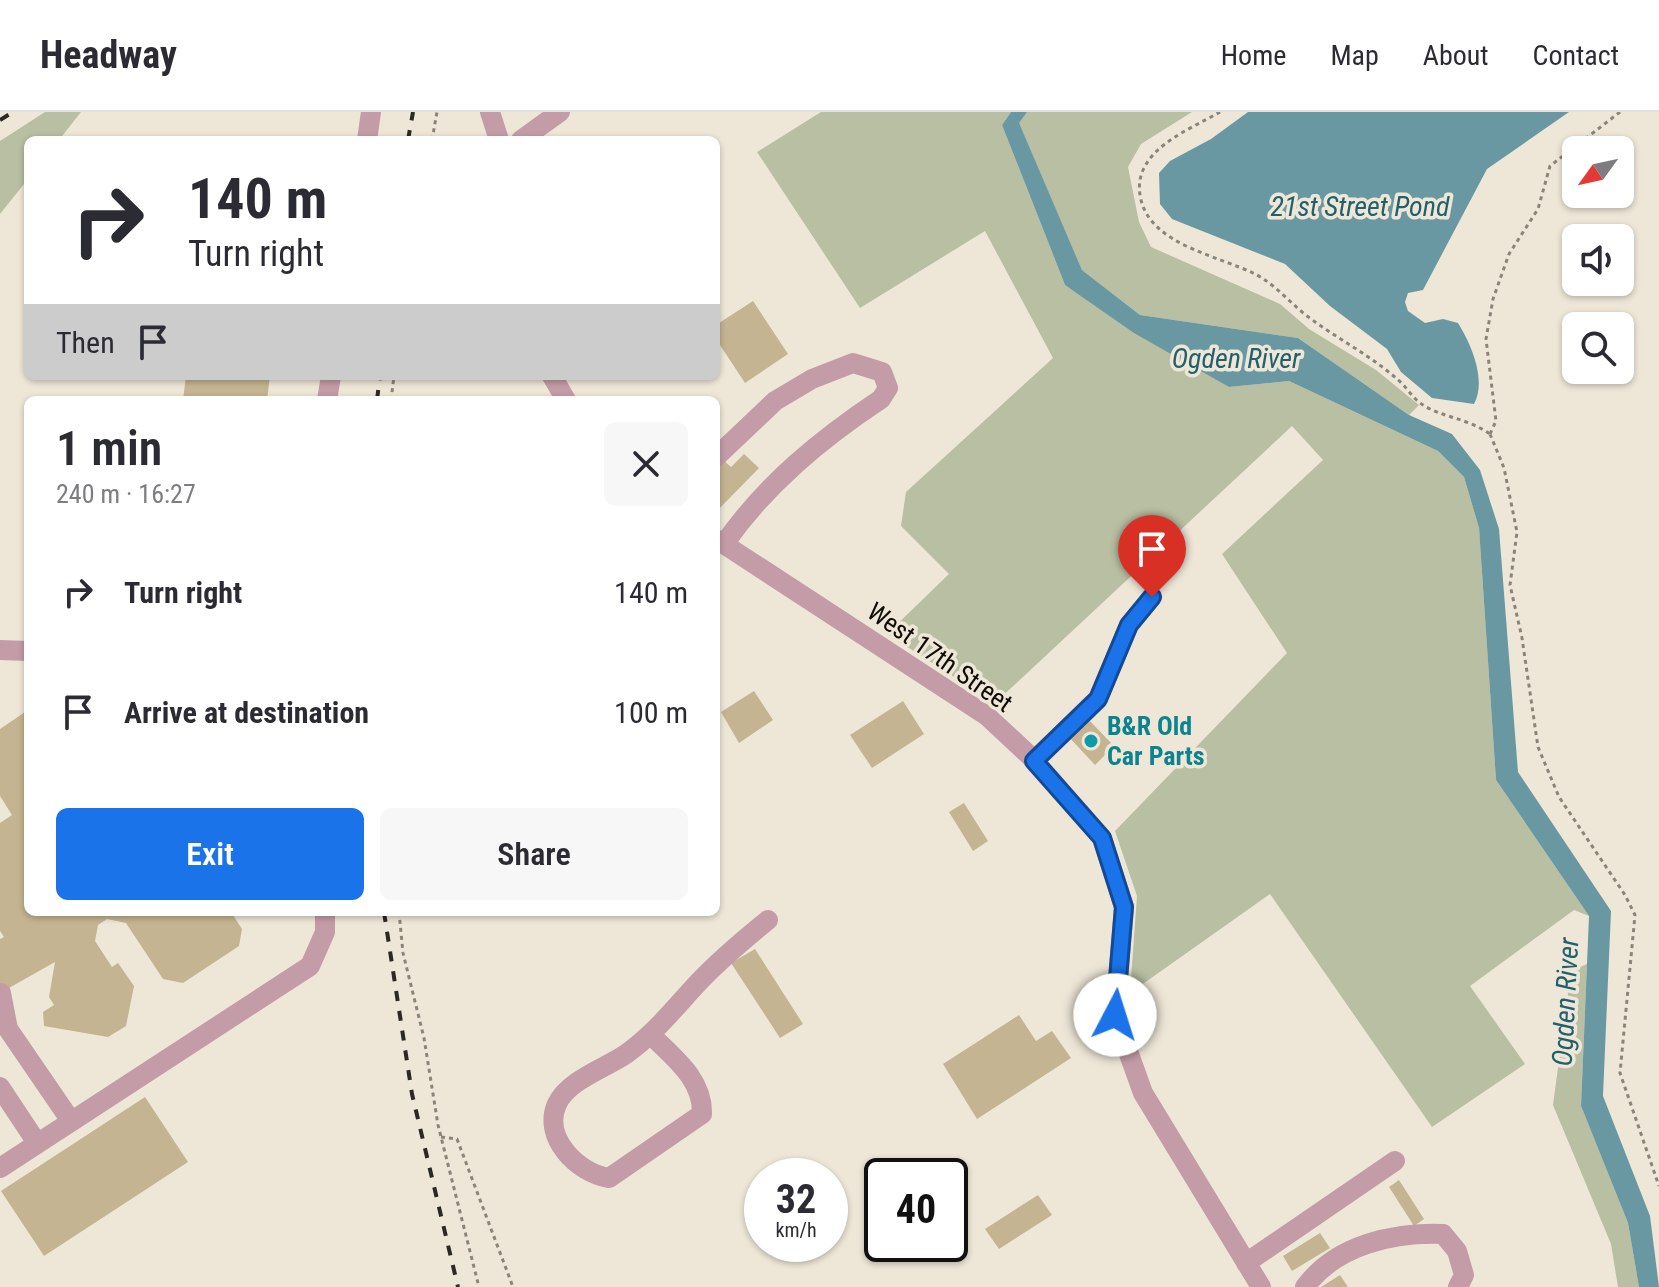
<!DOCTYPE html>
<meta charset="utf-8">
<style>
body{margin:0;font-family:"Roboto Condensed",sans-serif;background:#f7f7f7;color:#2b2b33;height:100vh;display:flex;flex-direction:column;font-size:30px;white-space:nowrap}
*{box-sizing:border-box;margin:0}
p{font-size:26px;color:#7c7c81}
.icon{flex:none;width:44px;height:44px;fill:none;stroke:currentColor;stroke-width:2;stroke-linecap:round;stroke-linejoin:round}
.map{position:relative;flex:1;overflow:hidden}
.side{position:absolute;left:24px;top:284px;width:696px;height:520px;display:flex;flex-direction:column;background:#fff;border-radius:12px;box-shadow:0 2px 6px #0004}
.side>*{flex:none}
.banner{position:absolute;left:24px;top:24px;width:696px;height:244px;border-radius:12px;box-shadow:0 2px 6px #0004;background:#fff;color:#2b2b33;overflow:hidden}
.needle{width:52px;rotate:237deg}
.controls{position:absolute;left:1562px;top:24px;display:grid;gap:16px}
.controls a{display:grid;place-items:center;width:72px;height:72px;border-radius:12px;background:#fff;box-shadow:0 2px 6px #0004;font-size:40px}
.speed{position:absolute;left:744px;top:1046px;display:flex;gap:16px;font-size:40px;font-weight:700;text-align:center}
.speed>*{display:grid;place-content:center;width:104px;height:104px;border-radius:50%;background:#fff;box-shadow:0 2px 6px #0004;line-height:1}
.speed small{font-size:20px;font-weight:400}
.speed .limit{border:4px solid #111;border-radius:12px;background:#fff;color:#111}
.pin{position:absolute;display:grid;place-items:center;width:68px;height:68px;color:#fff;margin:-82px -34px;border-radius:50% 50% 50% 0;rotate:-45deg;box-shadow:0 0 8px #0007}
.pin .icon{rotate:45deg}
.me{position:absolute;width:88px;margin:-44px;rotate:5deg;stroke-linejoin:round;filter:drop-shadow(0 0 6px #0008)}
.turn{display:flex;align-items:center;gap:28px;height:168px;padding:0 32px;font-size:36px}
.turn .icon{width:104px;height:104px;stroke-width:2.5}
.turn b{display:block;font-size:56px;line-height:68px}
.then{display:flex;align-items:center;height:76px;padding:0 32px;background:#0003;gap:16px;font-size:30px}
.round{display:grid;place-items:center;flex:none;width:84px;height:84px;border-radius:12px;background:#f7f7f7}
.overview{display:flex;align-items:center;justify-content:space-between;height:136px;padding:0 32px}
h1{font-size:48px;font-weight:600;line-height:60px}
.primary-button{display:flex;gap:16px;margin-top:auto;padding:16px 32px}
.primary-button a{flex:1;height:92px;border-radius:12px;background:#1a73e8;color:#fff;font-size:32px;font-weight:600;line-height:92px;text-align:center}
.primary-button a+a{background:#f7f7f7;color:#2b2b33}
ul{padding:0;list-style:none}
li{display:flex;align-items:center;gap:24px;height:120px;padding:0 32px}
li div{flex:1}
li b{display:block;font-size:30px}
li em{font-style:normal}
header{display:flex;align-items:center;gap:48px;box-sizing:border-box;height:112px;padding:0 40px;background:#fff;border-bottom:2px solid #e1e1e2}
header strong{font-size:38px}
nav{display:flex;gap:44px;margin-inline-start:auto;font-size:28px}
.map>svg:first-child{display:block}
</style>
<header>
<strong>Headway</strong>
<nav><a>Home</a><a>Map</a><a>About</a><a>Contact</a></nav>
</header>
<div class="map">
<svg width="1659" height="1175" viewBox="0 0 1659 1175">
<rect width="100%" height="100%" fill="#eee7d8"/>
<path fill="#b8bfa2" d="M45 0H81L59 28H28V67L0 102V29Z
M821 0H1011L1002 13 1065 173 1229 275 1289 269 1438 339 1464 365 1479 416 1496 668 1589 804 1574 798 1470 874 1525 952 1432 1015 1270 782 1130 881 1137 784 1115 719 1287 541 1222 442 1323 348 1292 314 995 591 887 522 949 462 901 414 906 380 1053 246 985 119 860 196 757 40Z
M1027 0H1192L1141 32 1128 55 1139 110 1151 135 1280 192 1309 217 1376 258 1419 293 1409 303 1298 226 1140 203 1082 158 1018 11Z
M1587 852 1581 994 1628 1111 1639 1175H1618L1611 1132 1553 993 1571 859Z"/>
<path fill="#6a98a2" d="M1011 0H1027L1019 11 1082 158 1140 203 1298 226 1409 303 1452 322 1480 358 1499 417 1518 660 1611 799 1603 984 1650 1104 1659 1175H1639L1628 1111 1581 994 1589 804 1496 668 1479 416 1464 365 1438 339 1289 269 1229 275 1134 221 1065 173 1002 13Z
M1248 0H1569L1487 57 1423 178 1408 181 1405 190 1408 199 1425 211 1443 207 1458 211C1471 232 1487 268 1474 292L1432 286 1401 260 1387 237 1330 194 1285 152 1172 107 1160 92 1159 61 1170 49 1211 27Z"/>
<path fill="#c4b491" d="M753 189 788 242 745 271 716 227V213Z
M186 264H270L267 288H183Z
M744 342 759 356 716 400V351L721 346 731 355Z
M754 579 773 608 739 631 721 600Z
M903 589 924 622 872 656 850 623Z
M28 598V800H231L242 817 239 834 183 871 163 867 126 811 107 807 98 813 95 829 112 855 118 851 134 874 126 914 108 925 44 914 43 900 54 893 49 885 55 850 0 881V827L4 825 0 819V711L12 703 0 684V617Z
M1087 606 1114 634 1095 653 1068 624Z
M964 691 988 729 973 739 949 700Z
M755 837 803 912 780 926 731 851Z
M1019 903 1036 929 1052 919 1071 946 977 1007 943 952Z
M145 985 188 1050 44 1144 1 1079Z
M1399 1068 1424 1107 1414 1114 1389 1075Z
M1038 1083 1052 1103 999 1137 985 1117Z
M1320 1121 1330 1136 1292 1159 1283 1144Z
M1340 1163 1348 1175H1321Z"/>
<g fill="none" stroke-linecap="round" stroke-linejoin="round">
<path stroke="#8a857b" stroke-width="3" stroke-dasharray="4 4" stroke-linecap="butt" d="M1220 0C1187 19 1129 40 1141 88 1152 133 1219 144 1255 162 1276 173 1289 190 1307 204 1336 226 1370 243 1397 267 1406 274 1413 287 1423 293 1441 305 1467 306 1490 322
M432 28 437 0
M391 288 394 264
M1490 322 1504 356 1517 420 1510 473 1522 526 1538 635 1559 685 1625 783 1635 803 1620 961 1659 1074
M1490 322 1496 309 1486 227 1493 187 1509 142 1538 97 1550 54 1620 0
M399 800 403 841 424 926 438 1013 479 1175
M441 1025 457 1027 513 1175"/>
<path stroke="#c49ca7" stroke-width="20" d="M490 0 499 28
M367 28 371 0
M521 28 560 0
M552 264 566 288
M327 288 331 264
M716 345 775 289 812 267 853 251 882 260 888 276 881 287C821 327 766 372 724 432
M716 427 987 604 1030 644 1102 726 1124 795 1115 903 1143 981 1261 1175
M0 538 28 539
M1034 649 1098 587 1129 513 1152 485
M1 881 8 917 71 1009
M651 923C674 946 703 967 702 1002L609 1066C577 1061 542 1025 557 992 568 968 606 956 626 942 653 923 673 898 695 874 718 849 742 829 768 808
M0 975 37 1031
M0 1056 310 854 325 820V800
M1246 1151 1395 1049
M1305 1175C1336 1133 1393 1120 1443 1122L1457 1139 1464 1163 1458 1175"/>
<path stroke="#2c2823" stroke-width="4" stroke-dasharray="10 10" stroke-linecap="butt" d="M0 8 13 0
M408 28 413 0
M377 288 380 264
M384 800 412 982 458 1175"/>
</g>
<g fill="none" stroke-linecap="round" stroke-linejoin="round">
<defs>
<path id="route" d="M1115 903 1124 795 1102 726 1034 649 1098 587 1129 513 1152 485"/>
</defs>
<use href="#route" stroke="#114b97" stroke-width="20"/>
<use href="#route" stroke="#1a73e8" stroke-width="14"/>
</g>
<circle fill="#0f9aa8" stroke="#eee7d8" stroke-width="3" cx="1091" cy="629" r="8"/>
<g text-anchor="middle" stroke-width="7" stroke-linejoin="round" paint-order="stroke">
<g font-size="26" fill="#0f0c08" stroke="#eee7d8">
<text transform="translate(940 545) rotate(35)" y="9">West 17th Street</text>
</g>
<g font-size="26" font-weight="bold" fill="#0d838f" stroke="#eee7d8" text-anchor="start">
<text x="1107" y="623">B&amp;R Old<tspan x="1107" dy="30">Car Parts</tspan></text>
</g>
<g font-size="28" font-style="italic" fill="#22606d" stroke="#eee7d8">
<text x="1360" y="104">21st Street Pond</text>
<text x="1236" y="256">Ogden River</text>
<text transform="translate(1565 890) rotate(-87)" y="10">Ogden River</text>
</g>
</g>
</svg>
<div class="controls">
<a><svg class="needle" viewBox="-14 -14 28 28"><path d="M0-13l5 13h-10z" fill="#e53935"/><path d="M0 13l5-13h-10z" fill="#7c7c81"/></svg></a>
<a><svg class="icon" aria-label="sound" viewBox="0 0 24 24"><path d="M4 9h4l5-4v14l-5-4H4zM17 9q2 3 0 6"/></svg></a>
<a><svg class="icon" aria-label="search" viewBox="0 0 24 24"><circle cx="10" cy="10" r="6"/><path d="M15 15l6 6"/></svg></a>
</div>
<div class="speed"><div>32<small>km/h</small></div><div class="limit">40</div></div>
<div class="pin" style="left:1152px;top:485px;background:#d93025"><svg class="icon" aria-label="arrive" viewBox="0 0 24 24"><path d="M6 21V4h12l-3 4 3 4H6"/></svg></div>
<svg class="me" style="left:1115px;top:903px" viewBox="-20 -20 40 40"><circle r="19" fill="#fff"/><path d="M0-13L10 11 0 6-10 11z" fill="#1a73e8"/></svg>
<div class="banner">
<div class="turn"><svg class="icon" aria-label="right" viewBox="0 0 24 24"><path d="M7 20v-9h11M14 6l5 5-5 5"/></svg><div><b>140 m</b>Turn right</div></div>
<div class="then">Then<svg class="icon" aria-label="arrive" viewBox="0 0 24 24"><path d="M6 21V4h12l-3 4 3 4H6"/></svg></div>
</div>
<section class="side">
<div class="overview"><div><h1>1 min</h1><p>240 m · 16:27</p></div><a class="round"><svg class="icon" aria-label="close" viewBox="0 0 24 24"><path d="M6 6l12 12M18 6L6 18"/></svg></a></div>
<ul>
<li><svg class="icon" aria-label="right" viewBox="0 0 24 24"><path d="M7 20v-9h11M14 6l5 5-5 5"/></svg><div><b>Turn right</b></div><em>140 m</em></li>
<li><svg class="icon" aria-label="arrive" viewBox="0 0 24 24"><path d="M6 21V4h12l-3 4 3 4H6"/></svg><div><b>Arrive at destination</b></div><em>100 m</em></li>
</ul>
<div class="primary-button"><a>Exit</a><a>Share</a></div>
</section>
</div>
